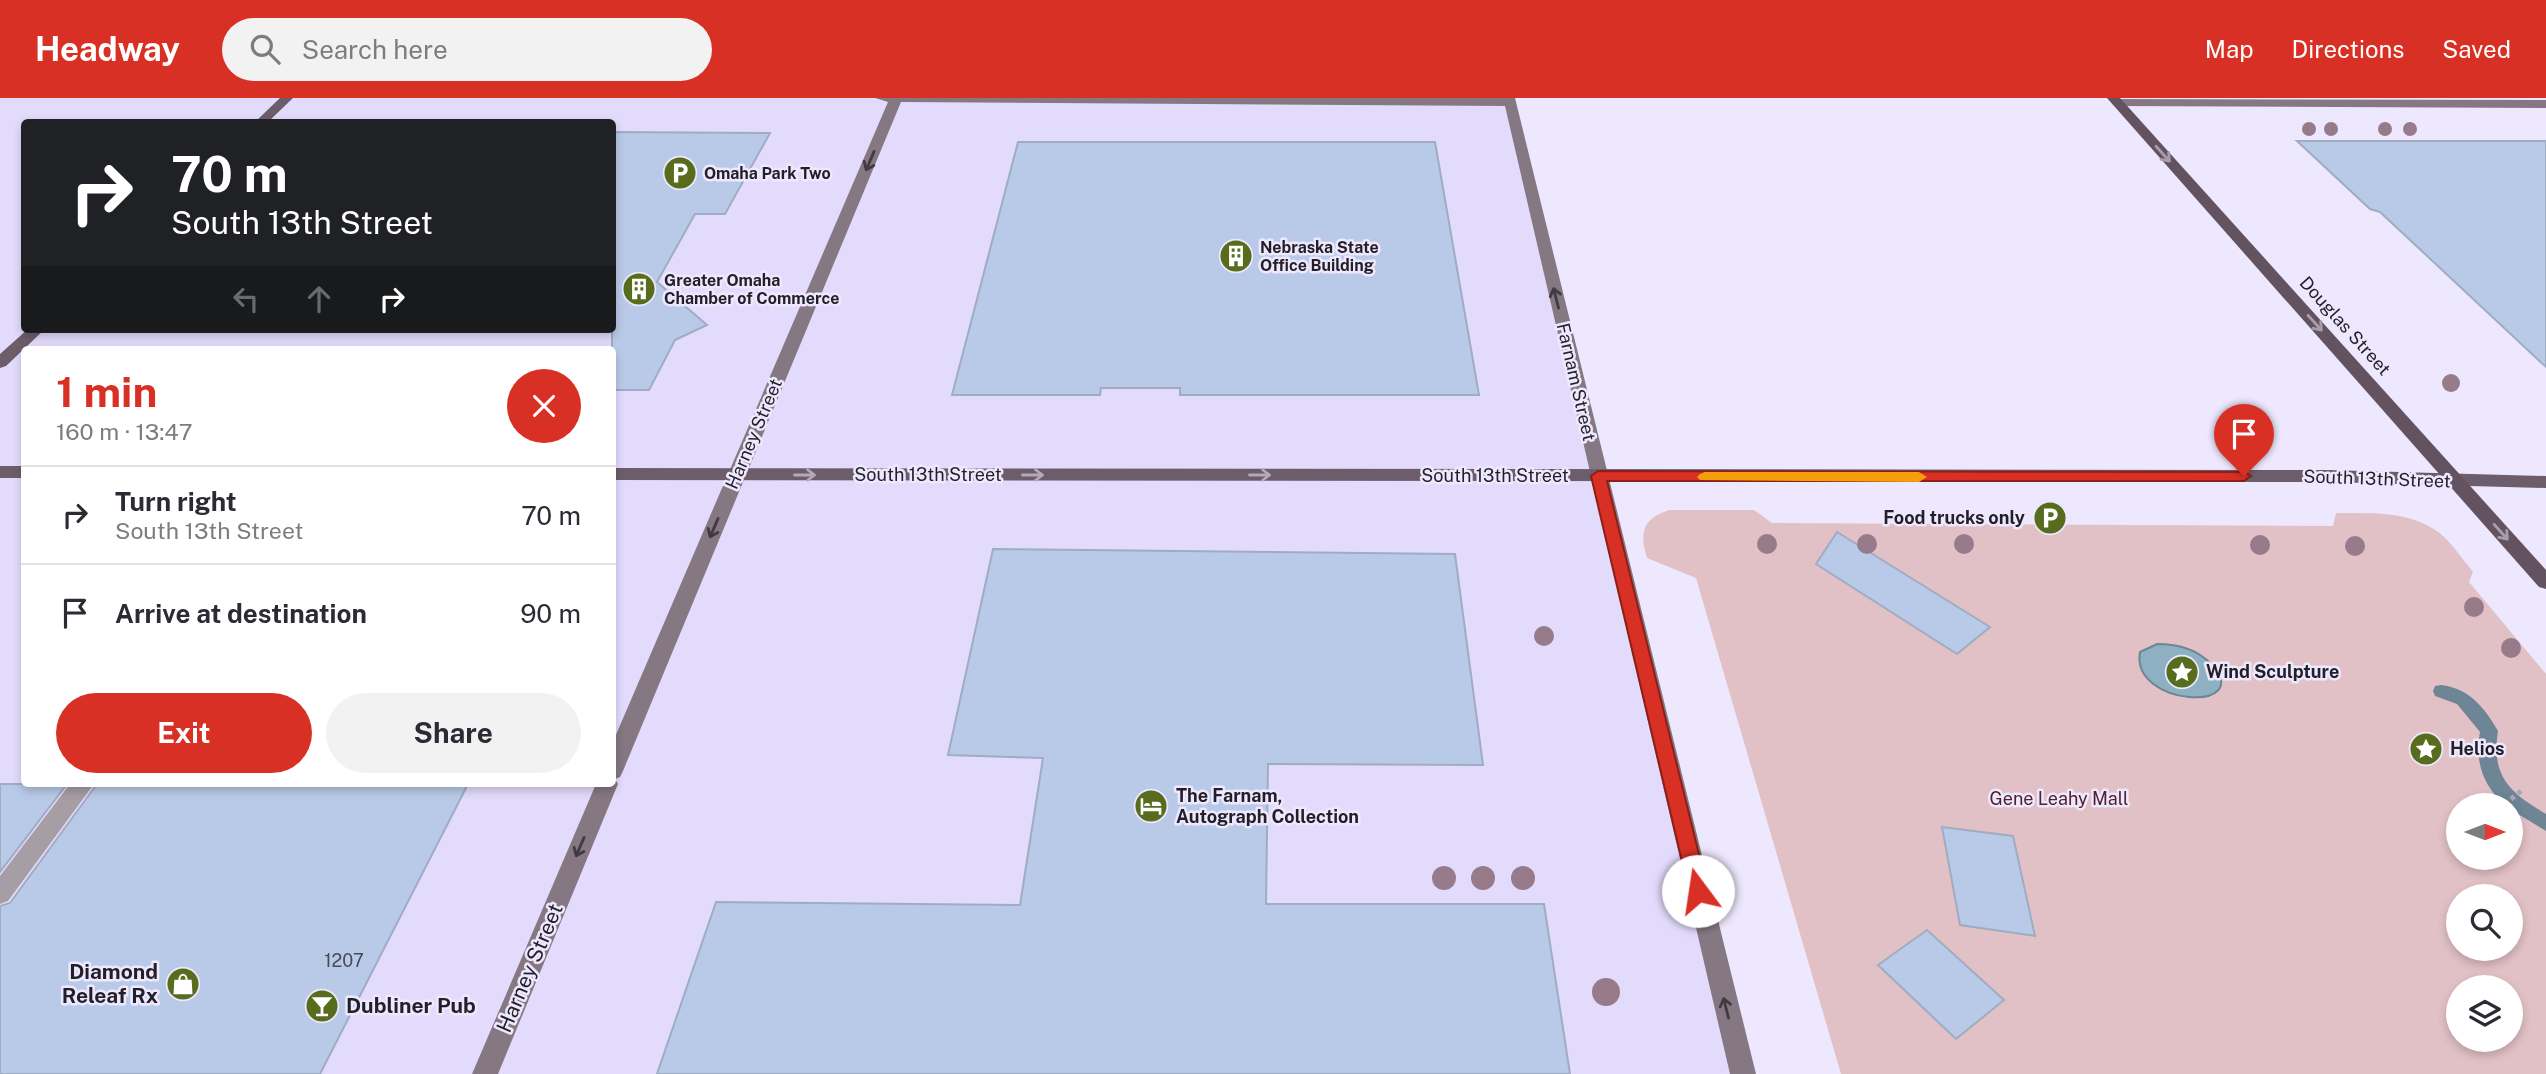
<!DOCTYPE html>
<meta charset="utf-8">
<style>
body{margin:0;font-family:"Public Sans",sans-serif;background:#f2f2f3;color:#2b2b33;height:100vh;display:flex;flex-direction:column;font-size:26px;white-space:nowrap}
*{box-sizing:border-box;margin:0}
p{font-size:23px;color:#7c7c81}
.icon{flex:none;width:38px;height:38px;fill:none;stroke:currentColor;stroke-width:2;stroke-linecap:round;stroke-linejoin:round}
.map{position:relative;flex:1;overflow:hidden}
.drawer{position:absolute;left:21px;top:248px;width:595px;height:441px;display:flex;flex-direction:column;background:#fff;border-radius:7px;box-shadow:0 4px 10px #0003}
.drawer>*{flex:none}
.guide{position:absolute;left:21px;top:21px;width:595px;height:214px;border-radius:7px;box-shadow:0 4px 10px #0003;background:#202124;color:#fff;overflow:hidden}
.needle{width:46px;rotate:90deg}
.tools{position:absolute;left:2446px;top:695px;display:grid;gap:14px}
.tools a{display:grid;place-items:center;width:77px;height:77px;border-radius:50%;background:#fff;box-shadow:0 4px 10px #0003;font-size:35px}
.pin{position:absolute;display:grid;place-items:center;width:60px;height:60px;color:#fff;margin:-72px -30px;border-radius:50% 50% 50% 0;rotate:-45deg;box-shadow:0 0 7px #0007}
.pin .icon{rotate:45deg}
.me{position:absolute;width:77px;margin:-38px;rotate:346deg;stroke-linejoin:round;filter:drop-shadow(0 0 5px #0008)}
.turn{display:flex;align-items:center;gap:24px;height:147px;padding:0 35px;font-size:32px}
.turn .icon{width:91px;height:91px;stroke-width:2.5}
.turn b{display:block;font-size:49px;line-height:60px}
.lanes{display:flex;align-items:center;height:66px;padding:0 35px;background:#0003;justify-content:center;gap:35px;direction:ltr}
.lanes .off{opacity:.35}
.round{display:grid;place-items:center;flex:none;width:74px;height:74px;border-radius:37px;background:#f2f2f3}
.headline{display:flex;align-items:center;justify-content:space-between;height:119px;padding:0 35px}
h1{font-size:42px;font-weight:700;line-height:52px;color:#d93025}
.button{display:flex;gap:14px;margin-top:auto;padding:14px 35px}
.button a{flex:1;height:80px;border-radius:42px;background:#d93025;color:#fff;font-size:28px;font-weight:700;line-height:80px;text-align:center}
.button a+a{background:#f2f2f3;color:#2b2b33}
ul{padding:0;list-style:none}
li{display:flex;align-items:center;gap:21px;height:98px;padding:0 35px;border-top:2px solid #e1e1e2}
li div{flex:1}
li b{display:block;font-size:26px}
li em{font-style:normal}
header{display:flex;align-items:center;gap:42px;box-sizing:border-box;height:98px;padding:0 35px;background:#d93025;color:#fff}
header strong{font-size:33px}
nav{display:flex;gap:38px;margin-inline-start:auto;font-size:24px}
.search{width:490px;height:63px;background:#f2f2f3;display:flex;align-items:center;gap:18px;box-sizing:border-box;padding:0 24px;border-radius:38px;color:#7c7c81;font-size:26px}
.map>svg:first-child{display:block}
</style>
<header>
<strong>Headway</strong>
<div class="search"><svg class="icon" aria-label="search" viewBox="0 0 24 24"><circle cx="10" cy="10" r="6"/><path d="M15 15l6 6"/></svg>Search here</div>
<nav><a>Map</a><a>Directions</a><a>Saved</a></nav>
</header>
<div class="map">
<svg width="2546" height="976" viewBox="0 0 2546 976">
<rect width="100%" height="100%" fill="#ede8fd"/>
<path fill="#e3dbfc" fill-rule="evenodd" d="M0 0H881L1510 4 1743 976H0ZM24 24H612V231H24ZM24 252H612V686H24Z"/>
<path fill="#e1c1c6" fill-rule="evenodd" d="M1670 412H1754L1772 425 2333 428 2336 415C2374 415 2421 412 2449 444 2457 453 2465 464 2473 474L2469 484 2546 576V976H1841L1696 480 1647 460C1639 434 1643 420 1670 412ZM2459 707H2511V760H2459ZM2459 798H2511V850H2459ZM2459 889H2511V942H2459Z"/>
<path fill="#8db1c2" stroke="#6d8594" stroke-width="2" d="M2157 546C2178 546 2197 551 2211 566 2257 615 2130 609 2140 554Z"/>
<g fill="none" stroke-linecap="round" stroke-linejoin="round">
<path fill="#6d8594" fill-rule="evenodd" d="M2441 587C2469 590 2485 610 2498 633 2491 678 2509 694 2546 716V733L2513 713 2511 707H2505C2482 687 2475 663 2480 634L2457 606 2435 598 2433 593 2435 588Z"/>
</g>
<path fill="#b9cae8" stroke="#9facc2" stroke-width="2" d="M612 34 770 35 725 116H695L657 184 707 227 675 242 649 292H612Z
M2297 43H2546V269L2380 114 2370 111Z
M1018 44H1435L1479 297H1180V290H1101L1100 297H952Z
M1837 434 1990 529 1957 556 1816 466Z
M993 451 1455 456 1483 667 1268 666 1266 806H1544L1570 976H657L716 804 1020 807 1043 660 948 657Z
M0 686H67L0 774Z
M97 686H468L320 976H0V808L10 805Z
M1942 729 2013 738 2035 838 1960 827Z
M1927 832 2004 902 1956 941 1878 867Z"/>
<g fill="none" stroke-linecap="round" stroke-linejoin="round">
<path stroke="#a9a5b6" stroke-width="5" stroke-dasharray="4.5 4.5" stroke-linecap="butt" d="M2504 707 2521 693"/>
<path fill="#a79da5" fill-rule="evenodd" d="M70 686H94L8 803 0 806V778Z"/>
<path fill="#857883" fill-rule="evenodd" d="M875 0H1515L1756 976H1730L1505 8 901 4 623 673 620 679 615 681 618 686 498 976H472L596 686H612V646L888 4Z
M2118 1 2546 2V10L2114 8 2112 5Z"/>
<path fill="#6d5d6b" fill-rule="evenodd" d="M280 0H293L268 24H255Z
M28 231H45L6 268 0 270V256Z
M0 368H24V380H0Z
M612 370 2328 372 2546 378V390L2328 384 612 382Z"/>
<path fill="#635260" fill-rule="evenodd" d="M2107 0H2120L2546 472V491L2539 489Z"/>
</g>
<g fill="#987b8b">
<circle cx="2309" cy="31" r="7"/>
<circle cx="2331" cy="31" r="7"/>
<circle cx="2385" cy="31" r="7"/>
<circle cx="2410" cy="31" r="7"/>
<circle cx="2451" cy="285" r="9"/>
<circle cx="1767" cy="446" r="10"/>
<circle cx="1867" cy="446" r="10"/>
<circle cx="1964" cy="446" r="10"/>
<circle cx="2260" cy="447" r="10"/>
<circle cx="2355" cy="448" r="10"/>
<circle cx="2474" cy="509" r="10"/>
<circle cx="1544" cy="538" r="10"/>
<circle cx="2511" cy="550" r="10"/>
<circle cx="1444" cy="780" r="12"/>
<circle cx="1483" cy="780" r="12"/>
<circle cx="1523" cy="780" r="12"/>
<circle cx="1606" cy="894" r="14"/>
</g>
<defs><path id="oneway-shaft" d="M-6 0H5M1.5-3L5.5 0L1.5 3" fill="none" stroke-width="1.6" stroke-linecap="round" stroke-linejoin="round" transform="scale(1.75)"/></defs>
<g stroke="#a89dae">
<use href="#oneway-shaft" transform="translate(2163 56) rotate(48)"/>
<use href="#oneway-shaft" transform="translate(2315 225) rotate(48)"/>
<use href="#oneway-shaft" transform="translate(2501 434) rotate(48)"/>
</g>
<g stroke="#403a43">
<use href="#oneway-shaft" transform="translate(870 63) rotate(113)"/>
<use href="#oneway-shaft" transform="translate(1556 200) rotate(-104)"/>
<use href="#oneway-shaft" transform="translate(714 430) rotate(113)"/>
<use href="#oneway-shaft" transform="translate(580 749) rotate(113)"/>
<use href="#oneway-shaft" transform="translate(1726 910) rotate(-104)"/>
</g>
<g stroke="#b3a9bb">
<use href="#oneway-shaft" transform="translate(805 377)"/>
<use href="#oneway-shaft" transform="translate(1033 377)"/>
<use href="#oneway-shaft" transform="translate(1260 377)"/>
</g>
<path fill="#d93025" stroke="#8d1f18" stroke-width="2" d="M1598 373 2244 374 2251 378 2244 383H1607L1708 793 1705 799 1698 801 1692 799 1689 793 1591 378Z"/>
<path fill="#f59e0b" d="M1705 374H1919L1927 379 1919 384 1700 382 1697 379 1700 376Z"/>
<defs>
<symbol id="parking-disc" viewBox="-11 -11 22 22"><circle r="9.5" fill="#576c1c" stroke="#ede8fd"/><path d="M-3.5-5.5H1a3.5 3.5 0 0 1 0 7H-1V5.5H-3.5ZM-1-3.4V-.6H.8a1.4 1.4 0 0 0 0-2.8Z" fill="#fff"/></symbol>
<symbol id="building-disc" viewBox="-11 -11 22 22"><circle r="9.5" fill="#576c1c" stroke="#ede8fd"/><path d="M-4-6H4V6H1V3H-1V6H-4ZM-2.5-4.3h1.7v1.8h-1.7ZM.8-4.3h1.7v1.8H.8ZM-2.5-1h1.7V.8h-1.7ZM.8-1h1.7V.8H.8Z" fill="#fff"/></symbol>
<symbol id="sight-disc" viewBox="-11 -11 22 22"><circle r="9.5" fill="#576c1c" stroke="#ede8fd"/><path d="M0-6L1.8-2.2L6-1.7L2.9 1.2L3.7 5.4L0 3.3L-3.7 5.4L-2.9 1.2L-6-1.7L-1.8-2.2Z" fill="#fff"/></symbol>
<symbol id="hotel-disc" viewBox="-11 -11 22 22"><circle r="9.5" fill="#576c1c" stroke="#ede8fd"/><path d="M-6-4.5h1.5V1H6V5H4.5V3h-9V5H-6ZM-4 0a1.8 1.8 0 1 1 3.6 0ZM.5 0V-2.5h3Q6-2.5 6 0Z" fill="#fff"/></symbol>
<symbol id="shop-disc" viewBox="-11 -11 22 22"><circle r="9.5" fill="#576c1c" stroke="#ede8fd"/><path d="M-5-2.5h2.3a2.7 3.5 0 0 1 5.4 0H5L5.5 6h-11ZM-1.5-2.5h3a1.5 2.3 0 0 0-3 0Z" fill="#fff"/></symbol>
<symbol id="bar-disc" viewBox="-11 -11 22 22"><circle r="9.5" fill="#576c1c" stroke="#ede8fd"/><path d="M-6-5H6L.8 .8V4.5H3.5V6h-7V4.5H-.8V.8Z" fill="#fff"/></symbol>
</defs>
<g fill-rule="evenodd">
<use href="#parking-disc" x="661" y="56" width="38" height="38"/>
<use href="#building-disc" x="1217" y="139" width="38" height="38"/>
<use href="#building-disc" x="620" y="172" width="38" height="38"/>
<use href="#parking-disc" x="2031" y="401" width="38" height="38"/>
<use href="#sight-disc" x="2163" y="555" width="38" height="38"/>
<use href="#sight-disc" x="2407" y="632" width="38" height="38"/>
<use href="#hotel-disc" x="1132" y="689" width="38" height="38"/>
<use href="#shop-disc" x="164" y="867" width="38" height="38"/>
<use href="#bar-disc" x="303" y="889" width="38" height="38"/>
</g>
<g text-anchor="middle" stroke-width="5" stroke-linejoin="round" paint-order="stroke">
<g font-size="16" font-weight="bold" fill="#221f28" stroke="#ede8fd" text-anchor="start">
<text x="704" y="81">Omaha Park Two</text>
<text x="1260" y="155">Nebraska State<tspan x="1260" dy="18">Office Building</tspan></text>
<text x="664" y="188">Greater Omaha<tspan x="664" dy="18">Chamber of Commerce</tspan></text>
</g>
<g font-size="18" fill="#221f28" stroke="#ede8fd">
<text transform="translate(2345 228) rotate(48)" y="6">Douglas Street</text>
<text transform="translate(1576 284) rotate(77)" y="6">Farnam Street</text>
<text transform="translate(754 336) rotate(-67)" y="6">Harney Street</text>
<text x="928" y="383">South 13th Street</text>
<text x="1495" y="384">South 13th Street</text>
<text transform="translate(2377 381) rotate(2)" y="6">South 13th Street</text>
</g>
<g font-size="18" font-weight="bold" fill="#221f28" stroke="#ede8fd" text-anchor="start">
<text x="2025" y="426" text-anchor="end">Food trucks only</text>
<text x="2206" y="580">Wind Sculpture</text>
<text x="2450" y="657">Helios</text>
<text x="1176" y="704">The Farnam,<tspan x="1176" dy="21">Autograph Collection</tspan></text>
</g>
<g font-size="18" fill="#53212e" stroke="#ede8fd">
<text x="2059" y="707">Gene Leahy Mall</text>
</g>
<g font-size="18" fill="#484a58">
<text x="344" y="869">1207</text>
</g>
<g font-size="21" fill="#221f28" stroke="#ede8fd">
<text transform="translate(530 870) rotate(-67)" y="7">Harney Street</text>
</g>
<g font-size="21" font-weight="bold" fill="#221f28" stroke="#ede8fd" text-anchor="end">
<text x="158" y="881">Diamond<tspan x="158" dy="24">Releaf Rx</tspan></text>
<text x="346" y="915" text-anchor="start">Dubliner Pub</text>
</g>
</g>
</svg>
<div class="tools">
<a><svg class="needle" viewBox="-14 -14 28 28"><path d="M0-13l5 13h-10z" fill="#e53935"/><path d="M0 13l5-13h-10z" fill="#7c7c81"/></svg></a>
<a><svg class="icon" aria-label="search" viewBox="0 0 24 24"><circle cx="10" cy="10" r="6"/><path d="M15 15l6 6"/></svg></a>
<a><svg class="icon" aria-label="layers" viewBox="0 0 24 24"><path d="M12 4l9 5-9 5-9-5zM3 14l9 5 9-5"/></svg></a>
</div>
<div class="pin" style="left:2244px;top:378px;background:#d93025"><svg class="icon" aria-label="arrive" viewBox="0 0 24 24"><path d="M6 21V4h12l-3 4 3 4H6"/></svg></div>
<svg class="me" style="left:1698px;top:793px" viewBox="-20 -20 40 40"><circle r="19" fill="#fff"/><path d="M0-13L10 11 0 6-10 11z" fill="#d93025"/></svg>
<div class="guide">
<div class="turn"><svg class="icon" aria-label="right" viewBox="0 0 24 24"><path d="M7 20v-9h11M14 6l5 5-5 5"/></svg><div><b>70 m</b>South 13th Street</div></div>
<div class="lanes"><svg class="icon off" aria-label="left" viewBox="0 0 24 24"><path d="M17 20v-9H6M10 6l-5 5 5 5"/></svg><svg class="icon off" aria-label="ahead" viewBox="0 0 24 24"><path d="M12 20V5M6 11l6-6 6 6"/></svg><svg class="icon" aria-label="right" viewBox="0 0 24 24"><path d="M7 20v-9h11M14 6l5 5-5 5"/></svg></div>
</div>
<section class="drawer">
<div class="headline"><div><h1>1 min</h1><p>160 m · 13:47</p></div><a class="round" style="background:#d93025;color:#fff"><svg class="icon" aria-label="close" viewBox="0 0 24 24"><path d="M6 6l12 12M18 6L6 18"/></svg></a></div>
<ul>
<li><svg class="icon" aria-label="right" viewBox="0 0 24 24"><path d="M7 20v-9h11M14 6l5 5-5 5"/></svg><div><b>Turn right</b><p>South 13th Street</p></div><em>70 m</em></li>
<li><svg class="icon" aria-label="arrive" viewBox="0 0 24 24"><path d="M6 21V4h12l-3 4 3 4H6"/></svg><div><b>Arrive at destination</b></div><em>90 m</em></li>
</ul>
<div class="button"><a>Exit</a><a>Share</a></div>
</section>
</div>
